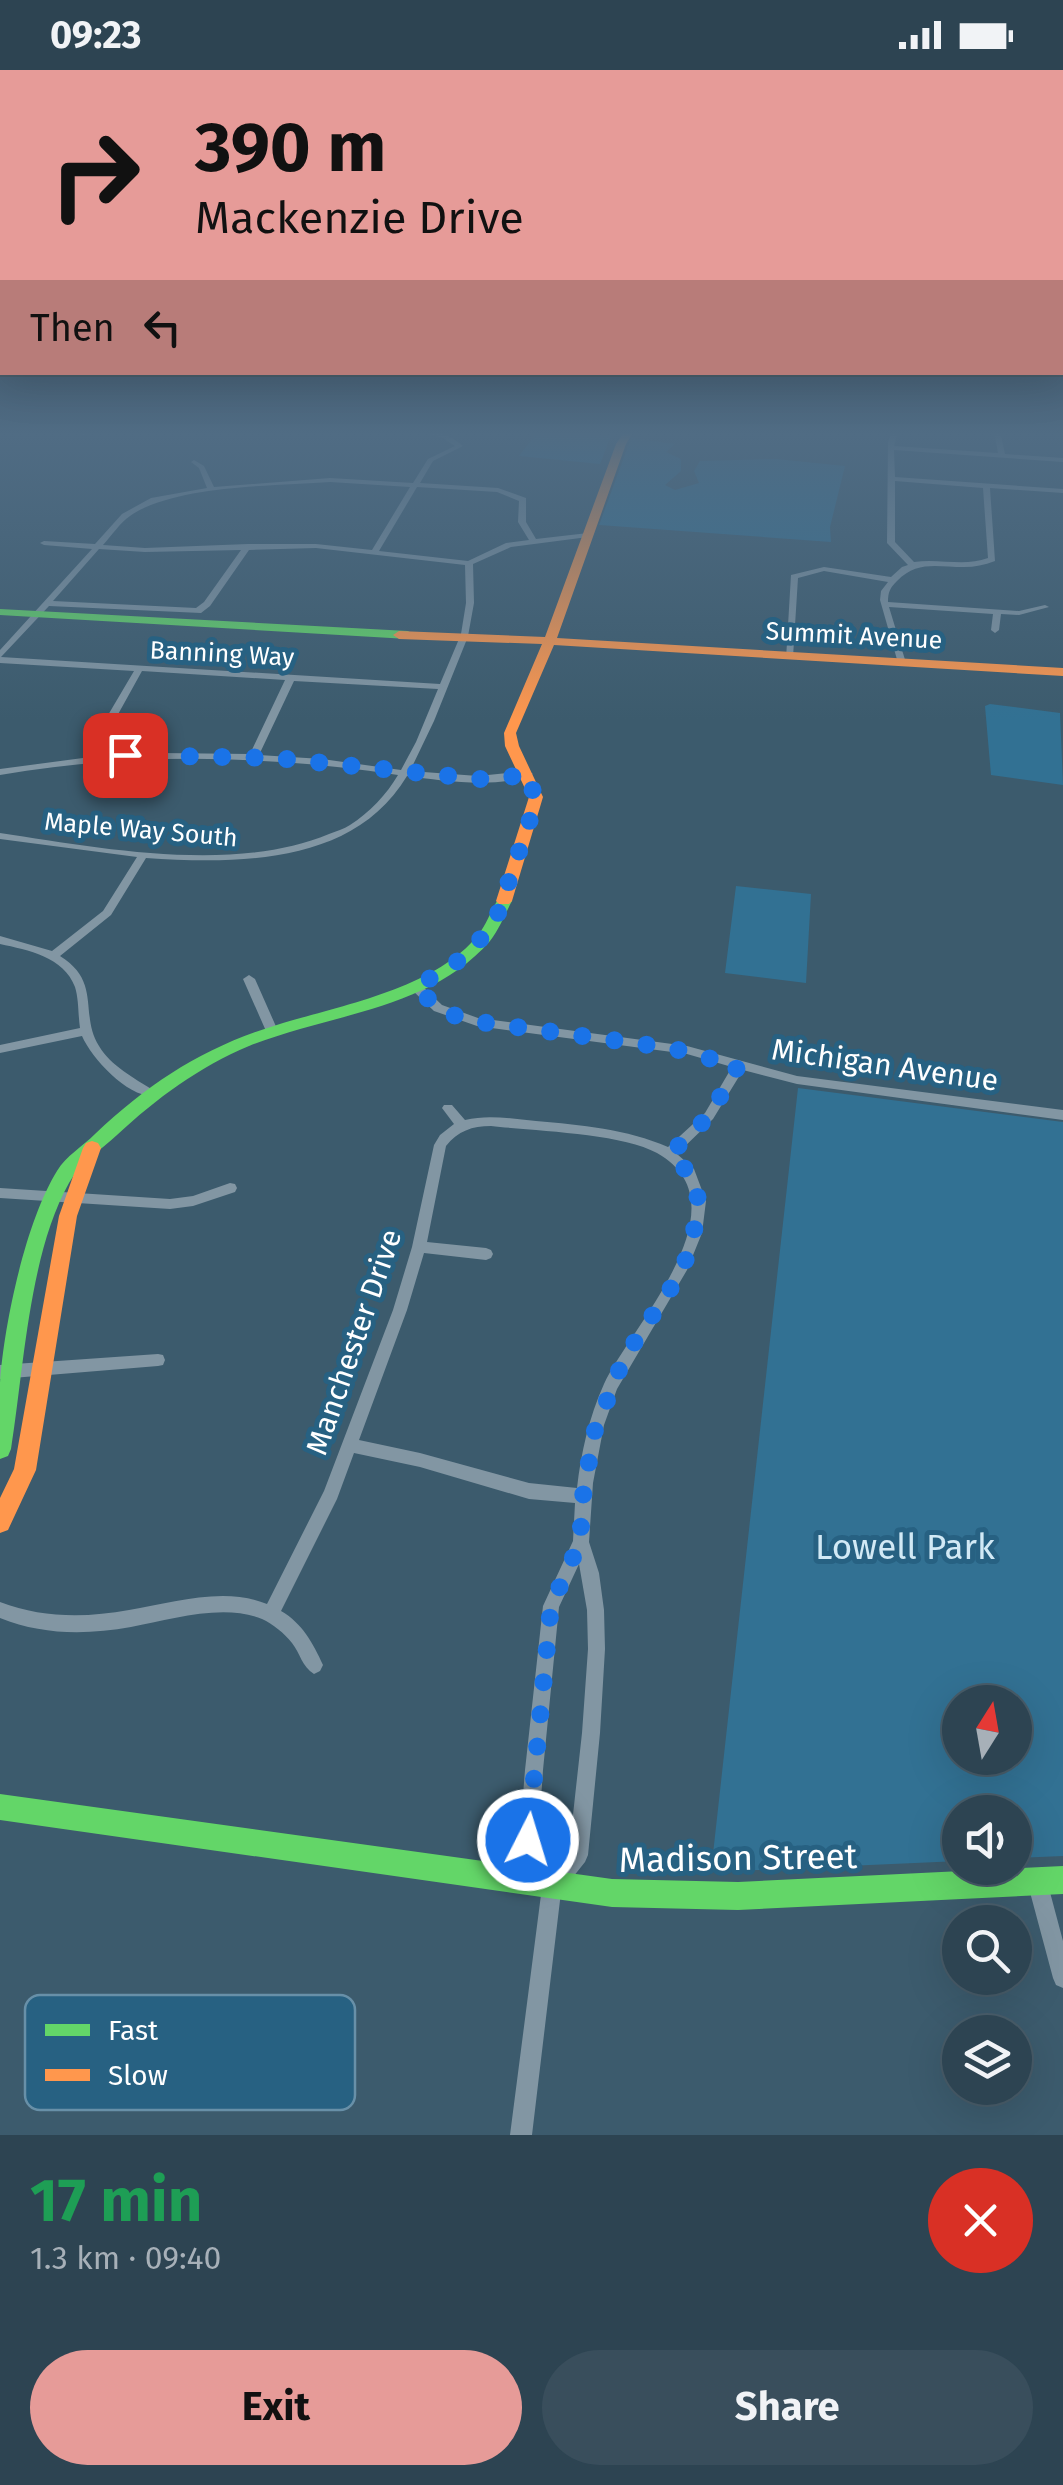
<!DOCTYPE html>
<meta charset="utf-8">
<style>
body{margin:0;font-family:"Fira Sans",sans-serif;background:#394e5c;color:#f1f3f6;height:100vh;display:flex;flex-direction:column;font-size:38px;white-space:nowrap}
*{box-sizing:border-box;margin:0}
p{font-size:32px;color:#a7b0b8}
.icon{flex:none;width:55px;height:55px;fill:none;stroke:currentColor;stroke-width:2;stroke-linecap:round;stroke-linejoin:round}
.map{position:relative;height:2065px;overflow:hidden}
.sheet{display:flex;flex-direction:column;background:#2d4452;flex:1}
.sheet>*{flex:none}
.hud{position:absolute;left:0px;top:0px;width:1065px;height:305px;box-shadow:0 10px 40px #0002,0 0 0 2px #485c69;background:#e69b98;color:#111;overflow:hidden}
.needle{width:65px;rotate:11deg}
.fabs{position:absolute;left:942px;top:1615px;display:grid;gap:20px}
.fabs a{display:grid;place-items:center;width:90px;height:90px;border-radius:50%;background:#2d4452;box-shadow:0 10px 40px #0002,0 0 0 2px #485c69;font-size:50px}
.pin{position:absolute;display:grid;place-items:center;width:85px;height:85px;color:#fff;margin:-42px;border-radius:20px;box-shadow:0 5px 15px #0006}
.me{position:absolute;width:110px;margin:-55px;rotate:5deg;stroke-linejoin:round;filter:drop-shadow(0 0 8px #0008)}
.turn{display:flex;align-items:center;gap:35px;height:210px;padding:0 30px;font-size:45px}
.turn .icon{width:130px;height:130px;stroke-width:2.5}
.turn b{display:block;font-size:70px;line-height:85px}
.then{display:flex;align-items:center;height:95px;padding:0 30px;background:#0003;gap:20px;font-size:38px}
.round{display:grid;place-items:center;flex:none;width:105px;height:105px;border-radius:52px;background:#394e5c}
.overview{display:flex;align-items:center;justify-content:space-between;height:170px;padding:0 30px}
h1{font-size:60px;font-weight:700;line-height:75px;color:#1e9e55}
.primary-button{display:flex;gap:20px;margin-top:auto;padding:20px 30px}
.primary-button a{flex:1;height:115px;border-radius:60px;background:#e69b98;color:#111;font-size:40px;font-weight:700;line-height:115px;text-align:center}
.primary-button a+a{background:#394e5c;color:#f1f3f6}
.status{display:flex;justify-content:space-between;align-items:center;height:70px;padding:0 50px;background:#2d4452;direction:ltr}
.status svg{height:28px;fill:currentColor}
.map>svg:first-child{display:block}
</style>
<div class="status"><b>09:23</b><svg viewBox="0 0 49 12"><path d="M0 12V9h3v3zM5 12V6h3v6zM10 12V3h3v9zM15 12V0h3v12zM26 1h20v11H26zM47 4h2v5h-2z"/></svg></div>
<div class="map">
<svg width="1063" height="2065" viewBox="0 0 1063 2065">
<rect width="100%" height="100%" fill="#3c5b6d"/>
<path fill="#327193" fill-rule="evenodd" d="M538 361 611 366 600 394 519 386Z
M631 368 675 374 666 382 681 389V401L665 415 675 420 699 413 694 401 700 391 776 389 845 396 830 457 831 472 599 455Z
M990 634 1060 643 1063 715 991 705 985 636Z
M736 816 811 824 806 913 725 903Z
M798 1018 1063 1052V1786L1015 1788V1742H960V1791L711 1802ZM960 1632H1015V1688H960Z"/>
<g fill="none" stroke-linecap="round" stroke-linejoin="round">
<path fill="#8296a3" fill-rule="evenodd" d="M83 361H90L84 366 81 364Z
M417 361C436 361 449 364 463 376L433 391 420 413 498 418 526 428V452L536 469 588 463 592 465 588 467 511 477 473 494 474 533 468 566 461 564 466 533 465 495 316 478 249 480 210 536 201 543 49 536 1 587 440 614 459 569 463 566 467 569 434 651 410 701 478 706 528 701 533 704C499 719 444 711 407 706 354 795 238 794 146 788L111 845 60 886C102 912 79 944 99 976 111 996 134 1008 153 1020L155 1023 153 1026C128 1027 92 989 82 966L0 983V975L80 958C78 945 79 930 75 917 64 887 28 880 0 874V866L52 881 103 841 137 787 0 769V763C100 778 233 804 329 764 336 761 344 759 350 755 369 743 387 724 398 705 265 685 133 682 0 705V699L98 686 101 657 134 601 0 593V580L92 479 44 475 40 473 44 471 95 474 122 444 151 428 207 418 199 398 191 392 194 390 204 396 214 417 330 408 413 413 428 389 455 376 443 368ZM330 412 410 417 372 480 316 474H248L145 478 103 475C112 465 120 453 130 446 174 415 275 416 330 412ZM417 417 497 422 519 431 518 452 529 470 506 473 468 491 379 481ZM99 479 145 482 241 480 204 532 196 538 53 531ZM142 601 285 610 250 684 160 683 108 685 111 657ZM294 611 438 619 416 672 401 700 322 689 259 685Z
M892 361H898L894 376 998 383 994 361H1000L1005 384 1063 388V392L894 380 895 407 1063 419V423L990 418 995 491C984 495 975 497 964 497 938 497 917 490 897 511 890 518 888 522 888 532L1019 541 1045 535 1049 537 1019 545 1001 544 999 560 995 563 991 560 993 544 889 537 906 593 902 596 898 593 880 530 881 521 888 512 824 501 798 508 793 587 786 589 791 505 824 497 891 507 902 497 908 495 887 473 888 372ZM895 411 983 418 988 488C964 497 939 488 914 492L895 472Z
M249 905 255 909 278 961 276 964 272 965 266 961 243 909Z
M416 913 420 914 442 935 478 948 687 976 797 1006 1063 1040V1050L797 1014 743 1000 713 1049 677 1084 694 1099 706 1131 702 1163 687 1200 617 1319 604 1355 593 1413 589 1472 599 1503 604 1540 605 1579 600 1663 588 1785 585 1792 561 1822 532 2065H510L542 1817 519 1775 525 1700 543 1536 573 1471 575 1433 529 1429 420 1397 354 1383 337 1429 281 1541C302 1553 313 1573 323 1595L320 1601 314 1604C302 1597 300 1583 292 1573 284 1563 273 1554 262 1549 222 1533 171 1550 131 1557 86 1565 42 1565 0 1548V1532C42 1548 85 1548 129 1540 172 1533 224 1516 267 1534L324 1421 393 1240 412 1177 434 1075 440 1065 454 1054 442 1038 444 1035H452L465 1050C489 1044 512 1049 536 1051 581 1055 627 1059 668 1077L705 1043 732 997 687 984 477 956 434 941 412 920 410 917ZM491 1056C534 1061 621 1063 657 1083 749 1135 631 1256 604 1314 589 1347 581 1383 577 1418L529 1413 420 1383 359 1370 407 1240 424 1183 486 1190 491 1188 493 1184 491 1180 486 1178 427 1172 446 1076C458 1061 472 1056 491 1056ZM579 1494 587 1540 588 1579 582 1663 569 1781 553 1801 538 1773 543 1700 559 1537Z
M230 1113 235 1114 237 1118 235 1122 193 1136 170 1139 0 1128V1118L170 1129 193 1126Z
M158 1284 163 1285 165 1290 163 1295 158 1296 0 1309V1295Z
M1037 1801 1044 1804 1047 1811 1063 1871V1918L1056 1915 1053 1908 1027 1811 1030 1804Z"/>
<path fill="#63d668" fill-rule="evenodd" d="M0 539 408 561 414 565 408 569 0 545Z
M504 826 512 831C505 844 499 860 490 871 430 940 329 944 249 976 199 997 157 1028 117 1065 101 1080 80 1093 69 1113 29 1184 24 1298 11 1379L8 1386 0 1389C0 1364 0 1338 0 1313 4 1253 26 1151 57 1101 66 1086 83 1076 95 1064 154 1009 206 976 283 953 344 935 442 916 481 861 488 851 492 838 499 828Z
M0 1724 612 1809 738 1812 1063 1796V1824L738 1840 612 1837 0 1750Z"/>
<path fill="#ff974d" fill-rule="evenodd" d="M625 361H634L626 374 557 568 1063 598V606L554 575 516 663 519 676 543 727 512 831 509 834H499L496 831 529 727 505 676 504 663 542 574 399 569 393 565 399 561 545 567 616 374Z
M92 1071 98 1073 101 1078 77 1146 36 1400 8 1460 0 1463V1428L14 1399 59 1146 83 1078 86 1073Z"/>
</g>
<linearGradient id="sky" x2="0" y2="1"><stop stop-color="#21323c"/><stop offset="0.56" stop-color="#506c84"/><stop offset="1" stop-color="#506c84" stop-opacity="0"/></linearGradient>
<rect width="1063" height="650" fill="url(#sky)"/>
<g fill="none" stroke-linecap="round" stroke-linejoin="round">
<path stroke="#1a73e8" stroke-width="18" stroke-dasharray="0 32.4" d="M125 685 276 688 490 710 528 704 536 732 495 852 466 886 416 917 438 938 465 950 671 978 738 996 709 1046 670 1084 689 1103 698 1122 693 1172 679 1206 624 1288 594 1363 583 1426 580 1472 551 1536 528 1770"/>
</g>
<g text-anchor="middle" stroke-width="10" stroke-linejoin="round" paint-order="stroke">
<g font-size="25" fill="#fff" stroke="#276182">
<text transform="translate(854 565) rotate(3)" y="9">Summit Avenue</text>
<text transform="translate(222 583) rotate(3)" y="9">Banning Way</text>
<text transform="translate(141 759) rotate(5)" y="9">Maple Way South</text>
</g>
<g font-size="30" fill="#fff" stroke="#276182">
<text transform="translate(885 995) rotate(8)" y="10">Michigan Avenue</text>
<text transform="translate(354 1272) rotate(-71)" y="10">Manchester Drive</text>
</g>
<g font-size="35" fill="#d2e9f5" stroke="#276182">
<text x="905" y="1489">Lowell Park</text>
</g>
<g font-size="35" fill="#fff" stroke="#276182">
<text transform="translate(738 1788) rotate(-1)" y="12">Madison Street</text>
</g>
</g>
<rect x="25" y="1925" width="330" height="115" rx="15" fill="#276182" stroke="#6890a8" stroke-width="2.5"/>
<rect x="45" y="1954" width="45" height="12" fill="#63d668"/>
<rect x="45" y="1999" width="45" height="12" fill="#ff974d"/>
<g font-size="28" fill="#fff">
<text x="108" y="1970">Fast</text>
<text x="108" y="2015">Slow</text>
</g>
</svg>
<div class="fabs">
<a><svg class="needle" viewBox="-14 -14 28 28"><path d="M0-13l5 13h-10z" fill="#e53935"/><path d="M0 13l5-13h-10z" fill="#a7b0b8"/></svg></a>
<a><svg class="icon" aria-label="sound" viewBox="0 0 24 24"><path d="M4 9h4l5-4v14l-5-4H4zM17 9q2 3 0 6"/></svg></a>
<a><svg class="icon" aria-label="search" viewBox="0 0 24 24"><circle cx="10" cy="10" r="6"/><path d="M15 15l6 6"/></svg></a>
<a><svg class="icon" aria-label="layers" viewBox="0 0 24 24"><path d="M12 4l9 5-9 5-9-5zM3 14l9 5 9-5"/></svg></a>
</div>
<div class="pin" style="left:125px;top:685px;background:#d93025"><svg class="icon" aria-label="arrive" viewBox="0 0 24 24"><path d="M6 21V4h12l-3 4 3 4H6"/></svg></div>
<svg class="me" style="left:528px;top:1770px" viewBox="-20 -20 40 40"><circle r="17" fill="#1a73e8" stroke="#fff" stroke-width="3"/><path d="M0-11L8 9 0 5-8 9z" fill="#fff"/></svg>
<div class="hud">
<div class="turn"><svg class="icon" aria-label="right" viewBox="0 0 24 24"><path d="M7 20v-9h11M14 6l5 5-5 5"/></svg><div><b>390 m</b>Mackenzie Drive</div></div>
<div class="then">Then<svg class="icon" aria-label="left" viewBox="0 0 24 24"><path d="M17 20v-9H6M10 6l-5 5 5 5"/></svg></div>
</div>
</div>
<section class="sheet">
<div class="overview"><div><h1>17 min</h1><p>1.3 km · 09:40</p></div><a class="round" style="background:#d93025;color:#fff"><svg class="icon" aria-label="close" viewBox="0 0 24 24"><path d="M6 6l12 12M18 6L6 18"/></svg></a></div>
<div class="primary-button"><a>Exit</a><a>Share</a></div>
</section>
